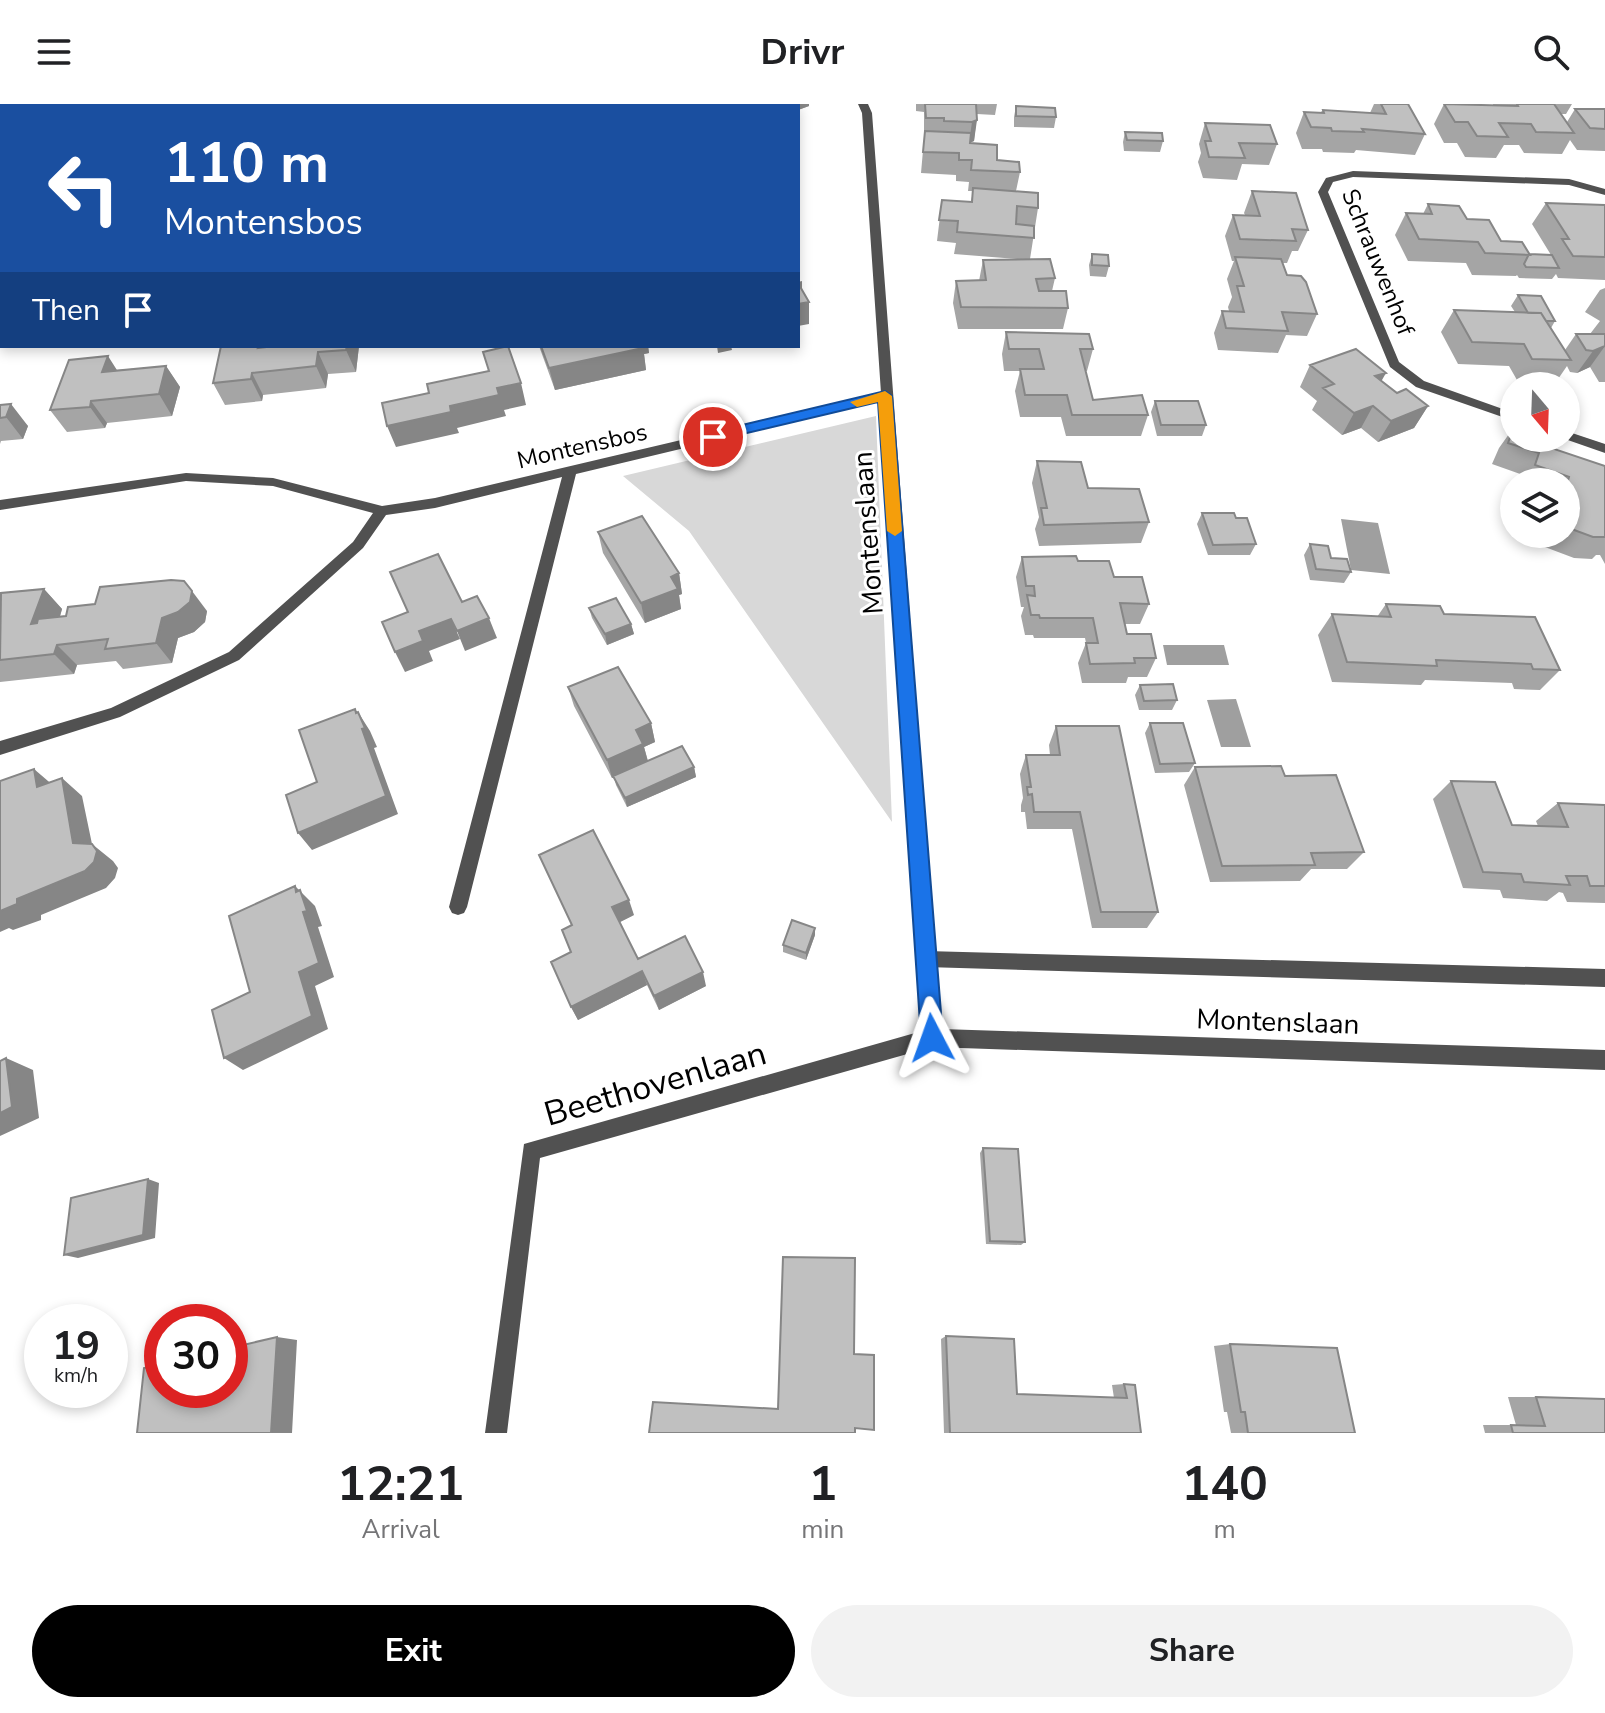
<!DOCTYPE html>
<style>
body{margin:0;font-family:"Nunito Sans",sans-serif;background:#f2f2f2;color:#202124;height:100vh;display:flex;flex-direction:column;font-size:30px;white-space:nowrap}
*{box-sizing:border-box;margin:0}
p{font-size:26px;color:#757577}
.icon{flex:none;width:44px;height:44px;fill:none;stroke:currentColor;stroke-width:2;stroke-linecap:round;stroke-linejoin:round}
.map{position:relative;height:1329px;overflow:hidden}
.drawer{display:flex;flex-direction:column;background:#fff;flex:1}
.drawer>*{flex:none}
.top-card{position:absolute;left:0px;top:0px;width:800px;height:244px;box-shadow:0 4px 12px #0003;background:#1a4fa0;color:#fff;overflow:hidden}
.needle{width:52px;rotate:161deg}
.controls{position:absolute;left:1500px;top:268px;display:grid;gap:16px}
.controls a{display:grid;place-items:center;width:80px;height:80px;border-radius:50%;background:#fff;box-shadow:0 4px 12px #0003;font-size:40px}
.speed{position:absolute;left:24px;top:1200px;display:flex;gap:16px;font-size:40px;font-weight:700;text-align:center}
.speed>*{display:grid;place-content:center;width:104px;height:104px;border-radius:50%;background:#fff;box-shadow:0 4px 12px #0003;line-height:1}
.speed small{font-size:20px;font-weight:400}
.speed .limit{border:12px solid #d22;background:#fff;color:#111}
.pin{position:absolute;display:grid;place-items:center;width:68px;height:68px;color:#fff;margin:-34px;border:4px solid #fff;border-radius:50%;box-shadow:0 2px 8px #0007}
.me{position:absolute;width:88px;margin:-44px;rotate:356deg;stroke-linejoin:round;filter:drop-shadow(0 0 6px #0008)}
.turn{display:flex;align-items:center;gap:28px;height:168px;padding:0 32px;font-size:36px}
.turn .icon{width:104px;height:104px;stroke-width:2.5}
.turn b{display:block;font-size:56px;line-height:68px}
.then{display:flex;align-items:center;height:76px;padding:0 32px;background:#0003;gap:16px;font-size:30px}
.eta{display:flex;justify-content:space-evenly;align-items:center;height:136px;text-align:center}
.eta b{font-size:48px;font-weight:700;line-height:56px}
.button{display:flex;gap:16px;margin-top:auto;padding:16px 32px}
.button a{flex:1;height:92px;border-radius:48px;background:#000;color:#fff;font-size:32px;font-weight:700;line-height:92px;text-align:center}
.button a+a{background:#f2f2f2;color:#202124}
header{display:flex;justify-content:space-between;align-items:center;height:104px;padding:0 32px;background:#fff;font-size:36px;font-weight:700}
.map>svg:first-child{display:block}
</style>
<header><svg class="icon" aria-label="menu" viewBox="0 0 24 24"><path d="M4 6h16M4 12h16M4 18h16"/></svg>Drivr<svg class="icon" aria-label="search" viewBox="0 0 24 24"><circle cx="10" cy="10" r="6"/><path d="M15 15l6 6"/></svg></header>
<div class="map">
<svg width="1605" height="1329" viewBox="0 0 1605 1329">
<rect width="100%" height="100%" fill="#fff"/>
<path fill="#d8d8d8" d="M0 0H441L2 2 0 70Z
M876 312 892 718 689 427 623 372Z"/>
<path fill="#9f9f9f" d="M1341 415 1378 419 1390 470 1351 466Z
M1163 541H1224L1229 561H1167Z
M1236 595 1251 643H1221L1207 596Z"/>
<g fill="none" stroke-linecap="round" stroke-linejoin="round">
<path stroke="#737373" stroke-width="3" stroke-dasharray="1 3" stroke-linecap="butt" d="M214 0 218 2
M232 2 235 0
M366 2 375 0
M588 2 597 0"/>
<path fill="#515151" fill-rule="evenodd" d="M926 847 1605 865V883L926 863 920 861 917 855 920 849Z"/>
<path fill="#515151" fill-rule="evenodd" d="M858 0H868L872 9 941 925 1605 946V966L932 943 540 1054 507 1329H485L524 1040 922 927 881 297 576 370 467 803 464 809 458 811 452 809 449 803 562 373 435 404 386 411 363 444 239 556 120 613 0 651V637L111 604 229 548 353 438 373 409 273 382 186 377 0 406V396L186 369 273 374 382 402 435 394 881 289 862 9Z
M1353 67 1569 75 1605 85V91L1569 81 1353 73 1333 78 1328 88 1399 258 1424 277 1514 309V317L1416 283 1390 263 1318 88 1326 74Z
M1566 327 1605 340V349L1562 334H1566Z"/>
<path fill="#515151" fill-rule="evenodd" d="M472 0H490L470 2Z
M0 78H2V84H0Z"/>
</g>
<path fill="#a5a5a5" d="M733 0H809V2L798 6V2H776L773 0 769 2H733Z
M916 0H997L995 11 977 10 974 37 970 39 997 56 1020 68 1016 87 1038 104 1030 155 1055 174 1052 187 1068 204 1063 225H958L953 199 956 177H979L983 156 1017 155 954 150 956 139 937 137 942 96 971 98 973 87H968L969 78 956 77V71L921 69 924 35V8L916 7Z
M1374 0H1408L1425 30 1415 51 1356 46 1354 49 1323 48 1322 45H1302L1296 29 1304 8H1321L1323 6 1370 9Z
M1444 0 1493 1V0H1572L1566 10H1561L1567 18 1575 5H1605V47L1577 46 1570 36 1562 50 1524 49 1519 41H1504L1496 54 1465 53 1457 39H1444L1434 20Z
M1016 2 1056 13 1054 24 1014 23V13Z
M1205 19 1277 40 1269 61 1242 60 1237 76 1203 74 1198 58 1201 49 1199 40Z
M1125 28 1163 37 1160 48 1124 47 1123 38Z
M1252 87 1308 126 1298 147H1292L1287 159H1283L1287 171 1317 210 1307 232 1286 231 1278 249 1218 246 1214 229 1222 207H1229L1228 203 1232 193 1227 175 1234 157H1232L1225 132 1233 111H1245L1244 109Z
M1546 99 1605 101V176L1558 174 1556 170 1552 175 1519 174 1517 171 1516 172 1472 171 1466 159 1408 157 1395 131 1406 109 1423 110 1428 100 1467 115 1501 137 1529 150 1551 151 1532 120Z
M1092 150 1109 162 1106 173 1090 172 1089 161Z
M1605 184V278H1599L1590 263 1577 269 1570 268 1567 262 1556 278 1517 276 1509 262 1458 260 1441 228 1454 206 1515 208 1511 202 1518 191 1555 217 1551 224 1565 246 1576 230H1590L1600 217 1585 208 1600 186Z
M1006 228 1093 245 1087 267H1085L1093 296 1148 311 1141 332H1066L1061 313H1020L1015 287 1020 267H1004L1002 250Z
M359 242 356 268 328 270 326 284 263 291 262 297 225 301 213 279 262 243Z
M539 242H648L649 249 644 250 646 266 555 286Z
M1310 261 1382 277 1397 289 1428 302 1414 324 1378 338 1361 324 1342 331 1312 306 1317 297 1300 283Z
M166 262 180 283 172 312 107 319 105 324 67 328 50 306 117 266Z
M1155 297 1206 321 1202 332H1157L1151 308Z
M0 301 28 322 23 335 1 337 0 340Z
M1514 323 1548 343 1605 362V460L1600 451H1596L1592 455 1574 454 1529 437 1531 432 1526 430H1566V378H1520L1523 371 1492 360 1499 344Z
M1037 357 1088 384 1149 418 1141 439 1039 442 1035 425 1039 413 1032 379Z
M1202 409 1236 414 1256 440 1250 451H1208L1197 420Z
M598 428 679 469 682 490 679 491 681 505 645 519 603 449Z
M1310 440 1351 468 1344 479 1310 476 1304 451Z
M1022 453 1078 457 1114 473 1149 500 1140 520H1125L1127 530 1156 554 1147 573H1128L1126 579H1082L1078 559 1086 539 1085 534H1034L1033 531H1025L1021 512 1024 503H1021L1016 473Z
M44 485 62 505 60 513 207 507 205 518 194 528 178 534 172 559 123 565 116 557 77 561 74 570 0 578V491Z
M1386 500 1444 510 1560 566 1540 586 1514 585 1512 579 1425 576 1421 581 1332 578 1318 531 1332 510 1377 513Z
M589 504 631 520 634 530 607 541 592 514Z
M1140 581 1177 596 1172 606H1139L1135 591Z
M568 583 651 619 655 638 644 643 648 657 694 663 696 673 627 703 616 681 614 673 612 674 574 602Z
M1150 619 1195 659 1189 668 1155 669 1145 629Z
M1056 622 1158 808 1147 824H1092L1072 725H1027L1025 708H1021V701L1023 694 1020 670 1026 651H1050L1049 641Z
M1195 663 1285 672 1364 748 1347 765H1311L1300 777 1210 778 1184 681Z
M1451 677 1512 721 1538 722 1536 717 1558 699 1605 701V799L1567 798 1563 789 1559 788 1547 797 1503 794 1500 786 1463 784 1433 695Z
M634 811 620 818 638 855 706 882 659 906 647 881 578 916 571 903V848L562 826Z
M815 831 806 856 783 848V841Z
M983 1044 1025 1138 1021 1141 986 1140 980 1049Z
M946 1232 1017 1290 1114 1294 1112 1281 1124 1280 1141 1329H944L941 1235Z
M1230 1240 1355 1329H1231L1227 1308H1224L1214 1242Z
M1508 1293H1536L1605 1329H1485L1483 1321H1516Z"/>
<path fill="#868686" d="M747 0H773L769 2H747Z
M788 0H809V2L798 6V2H788Z
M977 16 974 37 969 39 972 18Z
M802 177V199L809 198V220L798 222V178Z
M0 214H2V226L0 227Z
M347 242H359L356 268 346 246Z
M640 242H648L649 249 644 250 646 266 555 286 549 264Z
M717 242H731L732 246 718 249Z
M1605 242 1590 263 1577 269 1593 247Z
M318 248 328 270 326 284 316 262Z
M108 252 122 274 102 268Z
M166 262 180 283 172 312 159 290Z
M252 269 263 291 262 297 251 275Z
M1386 269 1374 290 1375 272Z
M521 279 526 301 504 306 506 312 457 324 459 329 396 343 387 322 497 284Z
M91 297 107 319 105 324 90 303Z
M11 300 28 322 23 335 6 313Z
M1373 302 1361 324 1342 331 1354 309Z
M1428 302 1414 324 1378 338 1391 317Z
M679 469 682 490 679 491 681 505 645 519 641 499 671 473Z
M44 485 62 505 51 540 31 520Z
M192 487 207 507 205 518 194 528 178 534 172 559 156 539 162 514Z
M489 514 497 534 465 547 457 527Z
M451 515 460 535 429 547 433 557 405 568 395 548 419 527Z
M631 520 634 530 607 541 605 530Z
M57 541 77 561 74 570 54 550Z
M355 605 362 616 358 608 370 627 377 643 374 644 398 710 312 746 298 729 356 609Z
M651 619 655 638 644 643 648 658 612 674 607 656 636 626Z
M694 663 696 673 627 703 625 694Z
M34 665 55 683H37Z
M62 674 82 692 92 740 113 757 118 764 115 774 106 784 41 811V816L13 826 9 824 0 828V807L17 795 73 739Z
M295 782 315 802 322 822 318 823 334 873 315 882 328 925 243 966 224 954 299 868Z
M629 796 634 811 618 819 612 803Z
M815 824V831L806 856V849Z
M642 867 647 881 578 916 571 903Z
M703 868 706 882 659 906 654 892Z
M6 954 33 966 39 1014 0 1032V1009Z
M148 1075 159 1079 155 1134 78 1154 64 1151Z
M277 1233 297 1236 292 1329H271Z"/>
<path fill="#c0c0c0" stroke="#868686" stroke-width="2" d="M925 0H976L977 16 972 18 944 17V14H926Z
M1381 0H1408L1425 30 1362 25 1364 28 1332 27 1331 24 1311 23 1304 8 1324 9 1323 6 1386 10Z
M1444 0 1518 2 1517 0H1554L1574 29 1536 28 1531 20 1499 19 1508 33 1477 32 1468 18H1455Z
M1016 2 1055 4 1056 13 1016 12Z
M1575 5H1605V25L1590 24Z
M1205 19 1270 21 1277 40 1239 39 1245 54 1209 53 1205 37H1211Z
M925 27 971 29 970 39 997 41V56L1019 58 1020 68 971 66 972 56H959V49L923 48Z
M1125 28 1162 29 1163 37 1127 36Z
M973 84 1038 89V104L1017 102 1016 120 1034 122V134L957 128 958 117 939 116 942 96 972 98Z
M1252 87 1296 89 1308 126 1292 125 1296 137 1240 135 1233 111 1260 112Z
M1546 99 1605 101V153L1573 152 1562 135H1569Z
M1428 100 1459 102 1467 115 1489 116 1501 137 1522 138 1530 151 1485 149 1478 138 1419 135 1406 109 1432 110Z
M1092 150 1108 151 1109 162 1092 161Z
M1529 150 1552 151 1559 164 1526 163 1524 160Z
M1235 153 1281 155 1287 171 1301 172 1306 178 1317 210 1282 208 1288 227 1226 224 1222 207 1244 208 1237 182H1244Z
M1050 155 1055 174 1036 175 1039 187H1066L1068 204 961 203 956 177 986 176 983 156Z
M798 179 809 198 798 200Z
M0 190H2V214H0Z
M1518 191 1541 192 1555 217H1546L1541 209H1528Z
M1454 206 1541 209 1571 256 1532 255 1524 240 1472 238Z
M1006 228 1089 230 1093 245H1080L1093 296 1142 291 1148 311H1072L1067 291H1025L1020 265H1044L1039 245H1009Z
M1576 230H1605V242L1593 247 1586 246Z
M221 242H259L258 244 275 242H347L346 246 318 248 316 262 252 269 251 275 213 279Z
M508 242 521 279 497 284 499 291 450 302 451 308 387 322 382 299 429 289 427 280 489 267 483 248Z
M541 242H642L643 244 549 264Z
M1356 245 1386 269 1375 272 1397 289 1406 285 1428 302 1391 317 1373 302 1354 309 1323 284 1334 280 1310 261Z
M108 252 102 268 166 262 159 290 91 297 90 303 50 306 69 256Z
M1155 297H1198L1206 321H1161Z
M11 300 6 313 0 314V301Z
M1514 323V334H1549L1551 335 1548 343 1605 362V433H1593L1566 423V383L1569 373 1535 361 1539 349 1508 339Z
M1037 357 1081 358 1088 384 1139 385 1149 418 1044 421 1041 404H1047Z
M1202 409H1234L1236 414H1247L1256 440 1213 441Z
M642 412 679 469 671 473 678 485 641 499 598 428Z
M1310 440 1328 442 1331 454 1347 455 1351 468 1316 465Z
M438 450 462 498 477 492 489 514 457 527 451 515 419 527 423 537 395 548 382 518 408 508 390 468Z
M1076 452 1078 457H1109L1114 473H1142L1149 500 1120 499 1127 530H1151L1156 554H1134L1135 559 1090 560 1086 539H1098L1093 514H1040L1039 511H1031L1027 491 1035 492 1034 482H1026L1022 453Z
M171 476 184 477 192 487 190 498 178 508 162 514 156 539 105 545 108 535 57 541 54 550 0 556 1 489 44 485 31 520 37 519 38 515 66 512 68 503 95 500 100 483Z
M616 494 631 520 605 530 589 504Z
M1386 500 1440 502 1444 510 1535 513 1560 566 1533 565 1531 560 1436 556 1437 562 1347 558 1332 510 1391 513Z
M618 563 651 619 636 626 643 640 607 656 568 583Z
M1173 580 1177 596 1144 597 1140 581Z
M355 605 356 609 358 608 365 624 362 625 386 692 298 729 286 691 317 678 299 626Z
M1150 619H1183L1195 659 1160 660Z
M1056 622H1119L1158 808H1101L1080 708H1034L1032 690 1028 691 1027 683H1031L1026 651H1060Z
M682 642 694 663 625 694 613 672Z
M1281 662 1285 672 1336 671 1364 748 1311 749 1315 761 1222 762 1195 663Z
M34 665 37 683 62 674 73 739 92 740 97 747 94 758 85 767 17 795V800L0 807V677Z
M1451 677 1495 678 1512 721 1568 723 1558 699 1605 701V782H1590L1587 772H1566L1570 781 1524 778 1521 770 1483 768Z
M593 726 629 796 612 803 638 855 685 832 703 868 654 892 642 867 571 903 551 858 571 848 562 826 572 821 539 751Z
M295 782 296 788 300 786 307 807 303 808 319 859 299 868 312 912 224 954 212 906 250 888 229 812Z
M792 816 815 824 806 849 783 841Z
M6 954 12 1003 0 1009V957Z
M983 1044 1018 1045 1025 1138 990 1137Z
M148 1075 143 1131 64 1151 71 1094Z
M783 1153 855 1154 854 1250 874 1251V1326L855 1324V1329H649L653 1298 778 1305Z
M946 1232 1014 1235 1017 1290 1127 1294 1124 1280 1135 1281 1141 1329H950Z
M277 1233 271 1329H137L144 1264 162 1260V1286H230V1244Z
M1230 1240 1337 1244 1355 1329H1248L1245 1308H1241Z
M1536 1293 1605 1295V1329H1513L1511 1321 1545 1322Z"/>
<path fill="#1a73e8" stroke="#114b97" stroke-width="2" d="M885 287 892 292 943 934 939 941 932 944 924 941 921 934 878 298 713 337 706 333 713 328Z"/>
<path fill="#f59e0b" d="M885 287 892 292 902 427 895 432 887 427 878 298 857 303 850 298Z"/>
<g text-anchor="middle" stroke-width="6" stroke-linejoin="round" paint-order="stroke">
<g font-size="24" fill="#000" stroke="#fff">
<text transform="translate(1378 158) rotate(68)" y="8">Schrauwenhof</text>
<text transform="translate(582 342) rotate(-13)" y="8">Montensbos</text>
</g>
<g font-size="28" fill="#000" stroke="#fff">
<text transform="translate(867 429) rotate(-94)" y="10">Montenslaan</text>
<text transform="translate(1278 917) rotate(2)" y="10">Montenslaan</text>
</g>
<g font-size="34" fill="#000" stroke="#fff">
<text transform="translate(655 979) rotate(-16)" y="12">Beethovenlaan</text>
</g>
</g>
</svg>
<div class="controls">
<a><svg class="needle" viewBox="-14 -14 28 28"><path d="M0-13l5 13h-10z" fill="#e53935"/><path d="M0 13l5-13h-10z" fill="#757577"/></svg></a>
<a><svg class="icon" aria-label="layers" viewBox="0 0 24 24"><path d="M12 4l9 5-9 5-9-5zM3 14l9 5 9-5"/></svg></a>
</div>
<div class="speed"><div>19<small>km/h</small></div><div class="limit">30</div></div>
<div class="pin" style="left:713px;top:333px;background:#d93025"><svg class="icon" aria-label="arrive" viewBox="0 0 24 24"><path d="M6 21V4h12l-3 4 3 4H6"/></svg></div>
<svg class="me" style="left:932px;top:934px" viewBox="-20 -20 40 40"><path d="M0-17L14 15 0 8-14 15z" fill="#1a73e8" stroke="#fff" stroke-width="4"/></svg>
<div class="top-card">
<div class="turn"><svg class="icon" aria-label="left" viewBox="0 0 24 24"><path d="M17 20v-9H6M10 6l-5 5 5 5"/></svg><div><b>110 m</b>Montensbos</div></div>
<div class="then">Then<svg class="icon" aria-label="arrive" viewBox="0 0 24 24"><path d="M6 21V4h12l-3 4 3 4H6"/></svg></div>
</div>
</div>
<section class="drawer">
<div class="eta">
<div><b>12:21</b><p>Arrival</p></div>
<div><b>1</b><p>min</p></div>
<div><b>140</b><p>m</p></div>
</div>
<div class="button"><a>Exit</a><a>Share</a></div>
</section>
